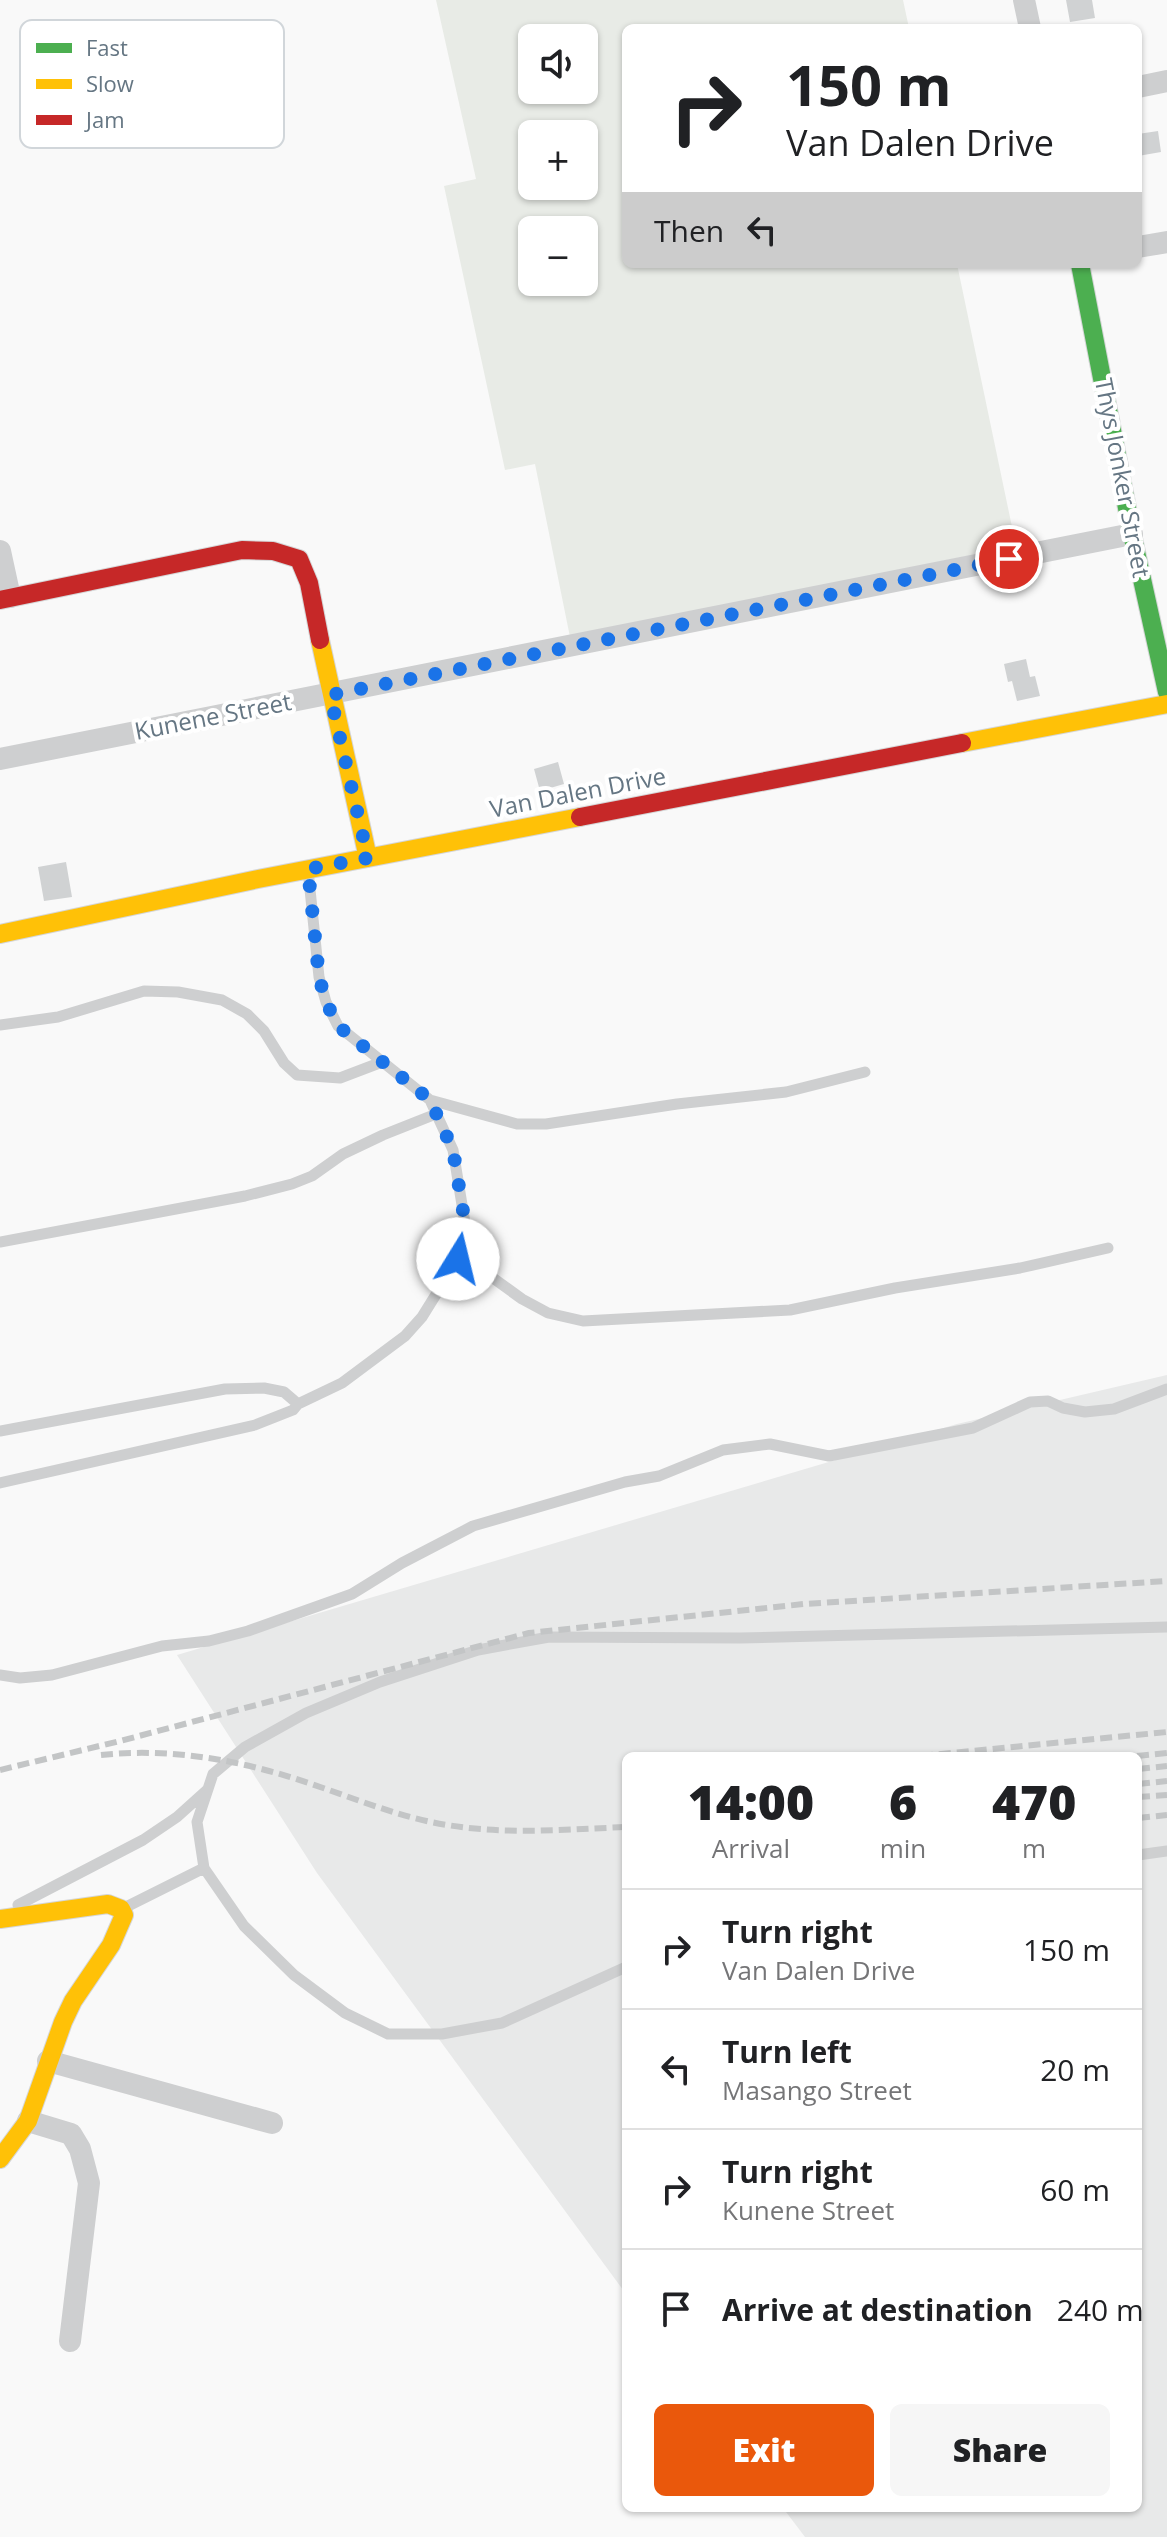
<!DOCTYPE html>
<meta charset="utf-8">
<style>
body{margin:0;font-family:"Open Sans",sans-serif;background:#f6f6f6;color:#202124;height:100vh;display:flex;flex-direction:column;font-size:30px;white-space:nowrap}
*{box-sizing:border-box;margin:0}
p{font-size:26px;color:#757577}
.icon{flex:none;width:44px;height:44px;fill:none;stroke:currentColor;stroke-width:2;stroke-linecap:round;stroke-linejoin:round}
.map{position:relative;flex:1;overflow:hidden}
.sheet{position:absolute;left:622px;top:1752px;width:520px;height:760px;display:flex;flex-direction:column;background:#fff;border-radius:12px;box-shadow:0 2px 6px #0004}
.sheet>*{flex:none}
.guide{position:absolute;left:622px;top:24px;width:520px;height:244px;border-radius:12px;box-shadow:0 2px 6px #0004;background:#fff;color:#202124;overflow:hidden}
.controls{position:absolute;left:518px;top:24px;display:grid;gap:16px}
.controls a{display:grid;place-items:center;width:80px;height:80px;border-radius:12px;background:#fff;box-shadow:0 2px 6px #0004;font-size:40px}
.pin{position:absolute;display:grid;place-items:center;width:68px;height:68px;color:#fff;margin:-34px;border:4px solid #fff;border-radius:50%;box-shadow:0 2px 8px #0007}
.me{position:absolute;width:88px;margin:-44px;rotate:9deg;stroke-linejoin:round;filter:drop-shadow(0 0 6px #0008)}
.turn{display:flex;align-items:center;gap:28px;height:168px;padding:0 32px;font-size:36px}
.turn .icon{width:104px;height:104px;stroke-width:2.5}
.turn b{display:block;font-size:56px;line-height:68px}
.then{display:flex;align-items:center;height:76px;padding:0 32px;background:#0003;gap:16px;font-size:30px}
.eta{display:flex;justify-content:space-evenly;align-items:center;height:136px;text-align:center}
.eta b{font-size:48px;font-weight:800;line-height:56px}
.action{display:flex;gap:16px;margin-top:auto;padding:16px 32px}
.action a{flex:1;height:92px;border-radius:12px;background:#ea580c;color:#fff;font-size:32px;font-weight:800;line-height:92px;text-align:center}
.action a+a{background:#f6f6f6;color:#202124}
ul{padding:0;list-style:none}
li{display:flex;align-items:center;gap:24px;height:120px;padding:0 32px;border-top:2px solid #e0e0e0}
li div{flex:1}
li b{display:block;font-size:30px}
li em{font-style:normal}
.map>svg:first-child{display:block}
</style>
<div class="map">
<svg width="1167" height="2537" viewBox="0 0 1167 2537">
<rect width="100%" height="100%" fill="#f9f9f9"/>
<path fill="#e8e9e9" d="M1167 1375V2537H805L783 2508H1138V1756H626V2294L317 1873 177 1655 957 1424Z"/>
<path fill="#e8ebe6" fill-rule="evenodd" d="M436 0H903L909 28H626V264H957L1016 546 570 637 535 464 505 470 444 186 476 179ZM532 38H584V90H532ZM532 134H584V186H532ZM532 230H584V282H532Z"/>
<path fill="#d0d2d3" d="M1066 0H1092L1095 18 1070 22Z
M1158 131 1161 152 1138 156V134Z
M1026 659 1030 677 1035 676 1040 696 1017 701 1012 681 1008 682 1004 664Z
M558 762 564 784 540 791 534 769Z
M66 862 72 897 44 901 38 867Z"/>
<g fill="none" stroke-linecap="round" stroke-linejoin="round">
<defs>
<path id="fast" d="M1080 264 1132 534 1167 692"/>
<path id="slow" d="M320 640 368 858
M962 743 1167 704
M0 934 258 879 580 817
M0 1919 108 1904 121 1909 124 1915 111 1945 73 2001 63 2022 28 2121 0 2159"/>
<path id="jam" d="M0 600 242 550 273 551 299 559 309 583 320 640
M580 817 962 743"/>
</defs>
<use href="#fast" stroke="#d5d6d7" stroke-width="20"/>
<use href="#slow" stroke="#d5d6d7" stroke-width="20"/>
<use href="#jam" stroke="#d5d6d7" stroke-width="20"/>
<path stroke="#cecfd0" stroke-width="11" d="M0 1025 58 1017 144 991 178 992 222 1000 247 1014 264 1031 284 1063 297 1075 340 1078 382 1062
M430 1100 517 1124H546L677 1104 786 1092 865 1072
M0 1242 245 1196 292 1184 312 1176 343 1154 383 1135 436 1114
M458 1259 475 1265 522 1299 548 1313 583 1321 790 1310 895 1288 1020 1268 1108 1248
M0 1431 225 1389 264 1388 284 1392 298 1404
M0 1483 255 1425 293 1410 298 1404 342 1383 405 1336 422 1317 458 1259 466 1229 453 1150 430 1100 338 1026 326 1002 319 977 308 870
M0 1675 20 1678 52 1675 162 1646 209 1641 248 1631 352 1594 402 1563 473 1526 625 1482 659 1476 723 1450 770 1444 829 1456 973 1428 1030 1402 1048 1401 1063 1408 1085 1412 1114 1409 1167 1389
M1138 1855 1167 1851
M18 1905 143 1840 177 1817 207 1790
M122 1909 204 1868
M626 1967 502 2023 442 2034H388L345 2013 294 1975 244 1926 204 1868 197 1822 213 1774 245 1747 306 1713 380 1682 478 1650 549 1637 740 1638 1167 1627"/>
<path stroke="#cecfd0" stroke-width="22" d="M1024 0 1030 28
M1138 87 1167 81
M1138 247 1167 242
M0 551 10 597
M0 759 1132 534
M48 2061 272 2123
M28 2121 71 2134 80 2149 89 2183 70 2341"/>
<use href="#fast" stroke="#4caf50" stroke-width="18"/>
<use href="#slow" stroke="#ffc107" stroke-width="18"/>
<use href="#jam" stroke="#c62828" stroke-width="18"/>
<path stroke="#c3c5c6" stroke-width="6" stroke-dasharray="12 6" stroke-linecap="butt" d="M101 1755C157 1749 215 1756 269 1771 318 1784 365 1805 414 1818 487 1837 553 1830 626 1827
M921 1756 1167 1732
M1137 1756 1167 1753
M1138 1769 1167 1766
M0 1770 120 1741 529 1633 804 1604 1167 1581
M1138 1784 1167 1781
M1138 1797 1167 1795
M1138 1818 1167 1815"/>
</g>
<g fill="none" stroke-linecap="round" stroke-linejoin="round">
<path stroke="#1a73e8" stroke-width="14" stroke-dasharray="0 25.2" d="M458 1259 466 1229 453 1150 430 1100 338 1026 326 1002 319 977 308 869 368 858 330 695 1009 559"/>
</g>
<g text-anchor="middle" stroke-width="8" stroke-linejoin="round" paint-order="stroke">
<g font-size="24" fill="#657683" stroke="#fff">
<text transform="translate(1122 478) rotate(79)" y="8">Thys Jonker Street</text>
<text transform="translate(213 717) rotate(-11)" y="8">Kunene Street</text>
<text transform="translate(578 793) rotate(-11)" y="8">Van Dalen Drive</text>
</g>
</g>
<rect x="20" y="20" width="264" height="128" rx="12" fill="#fff" stroke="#d1d6da" stroke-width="2"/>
<rect x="36" y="43" width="36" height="10" fill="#4caf50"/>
<rect x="36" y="79" width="36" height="10" fill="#ffc107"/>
<rect x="36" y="115" width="36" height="10" fill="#c62828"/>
<g font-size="22" fill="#657683">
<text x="86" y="56">Fast</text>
<text x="86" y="92">Slow</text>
<text x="86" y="128">Jam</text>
</g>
</svg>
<div class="controls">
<a><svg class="icon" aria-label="sound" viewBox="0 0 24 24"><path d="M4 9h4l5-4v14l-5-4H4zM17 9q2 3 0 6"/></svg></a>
<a>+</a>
<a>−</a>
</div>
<div class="pin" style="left:1009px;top:559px;background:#d93025"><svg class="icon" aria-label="arrive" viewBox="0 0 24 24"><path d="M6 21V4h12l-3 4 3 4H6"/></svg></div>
<svg class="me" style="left:458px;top:1259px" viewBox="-20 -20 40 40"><circle r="19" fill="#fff"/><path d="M0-13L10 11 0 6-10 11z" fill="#1a73e8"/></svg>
<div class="guide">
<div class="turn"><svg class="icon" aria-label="right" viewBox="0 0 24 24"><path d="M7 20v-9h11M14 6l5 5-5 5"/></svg><div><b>150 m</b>Van Dalen Drive</div></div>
<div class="then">Then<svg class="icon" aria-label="left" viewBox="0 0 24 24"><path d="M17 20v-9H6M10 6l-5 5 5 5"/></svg></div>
</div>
<section class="sheet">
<div class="eta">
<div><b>14:00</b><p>Arrival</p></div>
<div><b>6</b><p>min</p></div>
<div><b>470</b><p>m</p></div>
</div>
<ul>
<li><svg class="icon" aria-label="right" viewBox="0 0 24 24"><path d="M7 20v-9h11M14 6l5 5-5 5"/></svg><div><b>Turn right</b><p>Van Dalen Drive</p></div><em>150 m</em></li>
<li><svg class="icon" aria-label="left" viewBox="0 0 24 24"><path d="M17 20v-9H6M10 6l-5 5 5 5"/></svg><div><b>Turn left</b><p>Masango Street</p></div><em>20 m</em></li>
<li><svg class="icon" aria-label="right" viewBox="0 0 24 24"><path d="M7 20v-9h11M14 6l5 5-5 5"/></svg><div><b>Turn right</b><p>Kunene Street</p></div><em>60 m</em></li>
<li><svg class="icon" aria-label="arrive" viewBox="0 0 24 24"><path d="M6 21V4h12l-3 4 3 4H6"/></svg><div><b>Arrive at destination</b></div><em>240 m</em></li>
</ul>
<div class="action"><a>Exit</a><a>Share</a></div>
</section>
</div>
